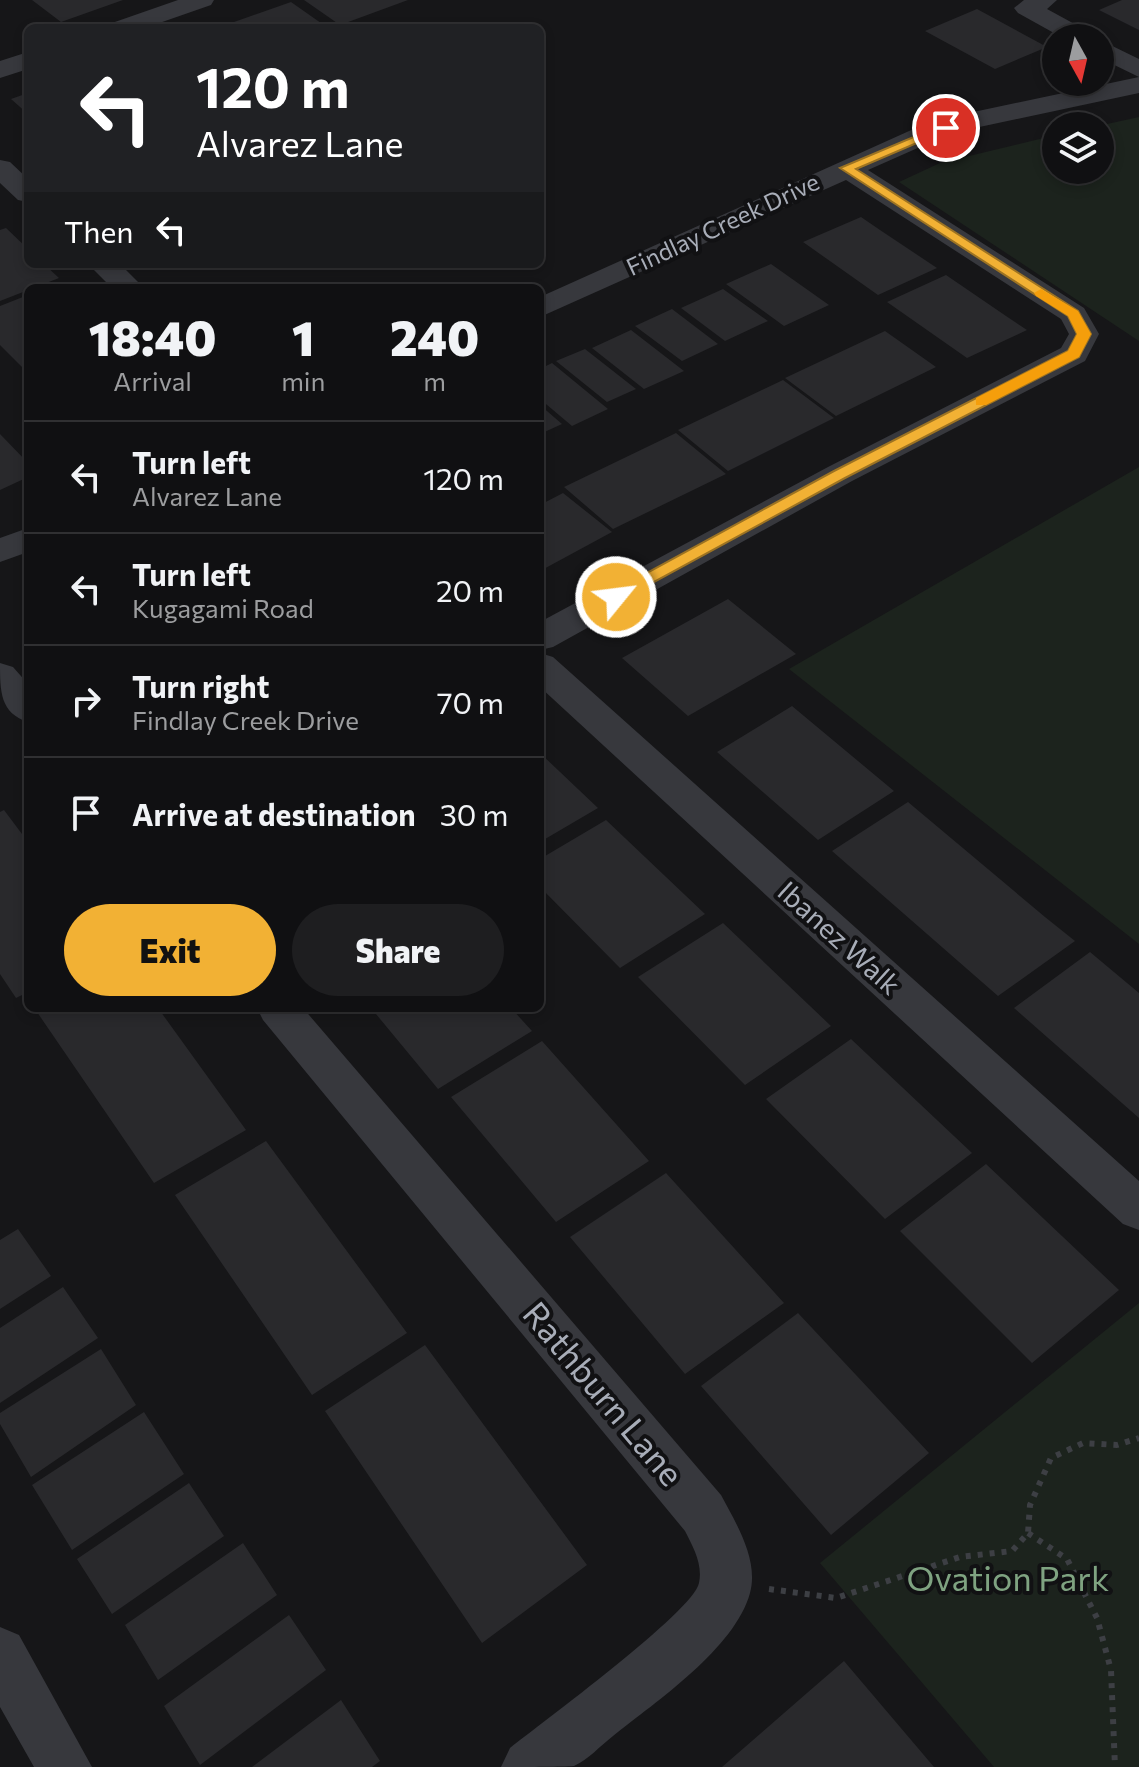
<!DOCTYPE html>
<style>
body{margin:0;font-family:Commissioner,sans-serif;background:#1e1e20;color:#f1f3f6;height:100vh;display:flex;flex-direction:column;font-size:30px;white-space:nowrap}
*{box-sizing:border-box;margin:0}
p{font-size:26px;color:#9c9d9f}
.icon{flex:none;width:44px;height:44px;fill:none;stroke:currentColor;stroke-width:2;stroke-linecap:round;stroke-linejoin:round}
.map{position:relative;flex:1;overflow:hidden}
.side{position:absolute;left:24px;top:284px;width:520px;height:728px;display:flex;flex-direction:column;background:#101012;border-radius:12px;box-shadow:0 4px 12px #0003,0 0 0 2px #303032}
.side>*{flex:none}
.guide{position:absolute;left:24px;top:24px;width:520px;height:244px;border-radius:12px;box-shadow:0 4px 12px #0003,0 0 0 2px #303032;background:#202124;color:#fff;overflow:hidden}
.needle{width:52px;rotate:172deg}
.fabs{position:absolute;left:1042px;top:24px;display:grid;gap:16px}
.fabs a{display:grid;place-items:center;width:72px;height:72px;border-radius:50%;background:#101012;box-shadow:0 4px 12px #0003,0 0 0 2px #303032;font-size:40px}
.pin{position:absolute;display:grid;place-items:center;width:68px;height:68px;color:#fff;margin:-34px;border:4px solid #fff;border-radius:50%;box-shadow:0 2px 8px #0007}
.me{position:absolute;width:88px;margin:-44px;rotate:61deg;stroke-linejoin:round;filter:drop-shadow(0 0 6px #0008)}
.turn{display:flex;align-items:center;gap:28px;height:168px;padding:0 40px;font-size:36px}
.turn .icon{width:104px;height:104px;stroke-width:2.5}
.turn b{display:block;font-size:56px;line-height:68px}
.then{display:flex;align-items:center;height:76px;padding:0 40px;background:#0003;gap:16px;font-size:30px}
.eta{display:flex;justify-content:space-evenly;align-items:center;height:136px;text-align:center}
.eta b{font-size:48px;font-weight:800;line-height:56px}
.button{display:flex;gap:16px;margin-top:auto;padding:16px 40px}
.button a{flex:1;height:92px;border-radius:48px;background:#f2b134;color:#111;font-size:32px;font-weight:800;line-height:92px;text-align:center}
.button a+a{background:#1e1e20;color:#f1f3f6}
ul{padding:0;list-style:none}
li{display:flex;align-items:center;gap:24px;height:112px;padding:0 40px;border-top:2px solid #303032}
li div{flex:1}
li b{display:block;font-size:30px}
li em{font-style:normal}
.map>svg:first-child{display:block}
</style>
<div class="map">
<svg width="1139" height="1767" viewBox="0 0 1139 1767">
<rect width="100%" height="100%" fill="#161618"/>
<path fill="#1c231d" d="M1139 117V341L899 182 940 163 1056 135V170H1100L1098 126Z
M1139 467V944L789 669Z
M1139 1303V1767H994L820 1563Z"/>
<path fill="#29292c" d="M32 0H123L61 22Z
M304 0H408L340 25Z
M1122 0H1139V30L1099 10Z
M291 2 328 28H217Z
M977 9 1047 47 995 69 925 31Z
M28 93V114L11 99Z
M861 217 880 230 937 268 878 295 803 242Z
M6 228 28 249V264H44L59 278 0 301V230Z
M771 264 829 305 784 326 726 284Z
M946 275 1006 316 1027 330 967 358 887 302Z
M723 289 768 321 725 341 681 308Z
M28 295V373L0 345V306Z
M672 309 718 344 682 361 635 326Z
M631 330 684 371 644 389 592 348Z
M885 331 936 367 836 416 785 378Z
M585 349 636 389 607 402 556 361Z
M552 363 608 409 572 426 540 399V369Z
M783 380 834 418 728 471 678 430Z
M540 405 562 424 540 434Z
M676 433 726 474 613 529 564 487Z
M0 434 28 463V477L0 490Z
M563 493 612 532 540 571V505Z
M728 599 796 654 688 716 622 658Z
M792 706 894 791 818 840 717 752Z
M540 753 598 808 540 842Z
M908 802 1045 917 1075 941 998 996 832 851Z
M4 810 28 842V992L16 998 0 974V812Z
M606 820 705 914 620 968 540 887V859Z
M723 923 831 1026 745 1085 638 977Z
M1090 952 1139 993V1118L1014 1008Z
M44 1008H158L246 1130 154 1183 37 1012Z
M371 1008H511L532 1031 438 1089Z
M851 1039 972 1153 885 1219 766 1099Z
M542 1041 649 1161 556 1222 451 1097Z
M266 1141 407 1333 312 1395 175 1195Z
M986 1164 1119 1290 1032 1363 900 1231Z
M666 1173 784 1303 685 1374 570 1237Z
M18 1229 51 1276 0 1309V1240Z
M63 1287 98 1338 0 1403V1328Z
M798 1313 929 1453 831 1535 701 1386Z
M425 1345 587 1565 482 1643 325 1411Z
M101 1349 136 1405 31 1477 0 1424V1413Z
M144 1412 184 1474 72 1550 32 1485Z
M189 1483 224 1536 112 1614 77 1559Z
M243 1543 277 1595 158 1680 125 1625Z
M289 1615 326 1670 200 1765 164 1706Z
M844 1661 934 1767H722L807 1693Z
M341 1700 380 1761 372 1767H252Z"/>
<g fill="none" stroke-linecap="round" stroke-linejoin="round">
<path stroke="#3d3f44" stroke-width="6" stroke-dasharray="5 7" stroke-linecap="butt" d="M1028 1533 1067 1559 1097 1618 1111 1670 1115 1767
M769 1589 836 1598 960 1557 1012 1551 1028 1533 1030 1505 1051 1458 1083 1443 1117 1445 1139 1438"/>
<path fill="#37383d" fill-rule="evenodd" d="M178 0H214L211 5 145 28H108L112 23Z
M1024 0H1057L1047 9 1091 33 1095 38H1063L1018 13 1014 8Z
M1100 40 1139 59V77L1100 58Z
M28 52V69L0 78V61Z
M1139 77V93L970 129 938 139 868 170 1084 308 1099 334 1085 361 852 481 553 647 540 650V622L828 467 1061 348 1069 334 1061 319 846 180 540 317V297L918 127 964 114Z
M0 160 10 162 28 179V202L18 200 0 183Z
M88 264H120L144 288H112Z
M28 528V552L0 562V538Z
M540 653 553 657 1139 1181V1230L1123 1224 540 687Z
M0 663 13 667 28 684V722C0 713 0 691 0 663Z
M257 1008H303L721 1495C736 1523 759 1560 750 1593 735 1648 657 1701 613 1736 601 1745 588 1760 574 1766 561 1767 518 1767 501 1767L510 1748C540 1724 694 1611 699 1583 703 1564 693 1547 685 1531L263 1020Z
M0 1627 19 1635 92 1767H34L0 1707Z"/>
</g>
<path fill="#f2b134" stroke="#9d7322" stroke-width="2" d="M942 125 952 128 856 169 1078 311 1091 334 1079 357 845 478 621 600H610V593L834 471 1068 351 1077 334 1068 316 840 168Z"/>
<path fill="#f59e0b" d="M1041 289 1078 311 1091 334 1079 357 986 405H976V398L1068 351 1077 334 1068 316 1036 296 1034 293Z"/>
<g text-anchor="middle" stroke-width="8" stroke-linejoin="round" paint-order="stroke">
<g font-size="24" fill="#a8adb8" stroke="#111113">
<text transform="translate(723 225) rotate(-25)" y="8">Findlay Creek Drive</text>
</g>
<g font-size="28" fill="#a8adb8" stroke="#111113">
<text transform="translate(839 938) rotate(42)" y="10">Ibanez Walk</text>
</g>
<g font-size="34" fill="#a8adb8" stroke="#111113">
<text transform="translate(603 1394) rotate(50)" y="12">Rathburn Lane</text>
</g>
<g font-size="34" fill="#7fa381" stroke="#111113">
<text x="1008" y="1591">Ovation Park</text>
</g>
</g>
</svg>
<div class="fabs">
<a><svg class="needle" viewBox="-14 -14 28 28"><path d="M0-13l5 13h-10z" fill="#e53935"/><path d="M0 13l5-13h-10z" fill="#9c9d9f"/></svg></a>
<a><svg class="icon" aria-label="layers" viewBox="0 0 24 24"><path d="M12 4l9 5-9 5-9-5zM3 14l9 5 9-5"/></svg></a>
</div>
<div class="pin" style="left:946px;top:128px;background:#d93025"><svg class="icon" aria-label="arrive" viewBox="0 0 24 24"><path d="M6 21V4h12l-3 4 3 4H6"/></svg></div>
<svg class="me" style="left:616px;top:597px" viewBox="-20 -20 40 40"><circle r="17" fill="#f2b134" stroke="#fff" stroke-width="3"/><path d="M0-11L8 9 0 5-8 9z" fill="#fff"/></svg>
<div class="guide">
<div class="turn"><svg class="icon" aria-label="left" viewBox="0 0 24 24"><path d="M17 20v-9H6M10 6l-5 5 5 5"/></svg><div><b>120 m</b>Alvarez Lane</div></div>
<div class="then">Then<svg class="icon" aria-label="left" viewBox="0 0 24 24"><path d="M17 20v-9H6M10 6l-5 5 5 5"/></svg></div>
</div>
<section class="side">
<div class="eta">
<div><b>18:40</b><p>Arrival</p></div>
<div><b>1</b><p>min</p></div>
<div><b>240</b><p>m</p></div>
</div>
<ul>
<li><svg class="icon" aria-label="left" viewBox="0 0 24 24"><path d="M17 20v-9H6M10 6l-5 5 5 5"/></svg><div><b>Turn left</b><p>Alvarez Lane</p></div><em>120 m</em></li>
<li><svg class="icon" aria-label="left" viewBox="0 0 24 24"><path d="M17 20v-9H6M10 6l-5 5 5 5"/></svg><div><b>Turn left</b><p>Kugagami Road</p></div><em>20 m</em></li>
<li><svg class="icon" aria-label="right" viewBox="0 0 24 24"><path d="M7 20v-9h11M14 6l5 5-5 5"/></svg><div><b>Turn right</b><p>Findlay Creek Drive</p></div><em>70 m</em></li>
<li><svg class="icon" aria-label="arrive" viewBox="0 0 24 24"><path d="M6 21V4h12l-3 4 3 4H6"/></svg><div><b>Arrive at destination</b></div><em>30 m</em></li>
</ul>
<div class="button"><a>Exit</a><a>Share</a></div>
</section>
</div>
